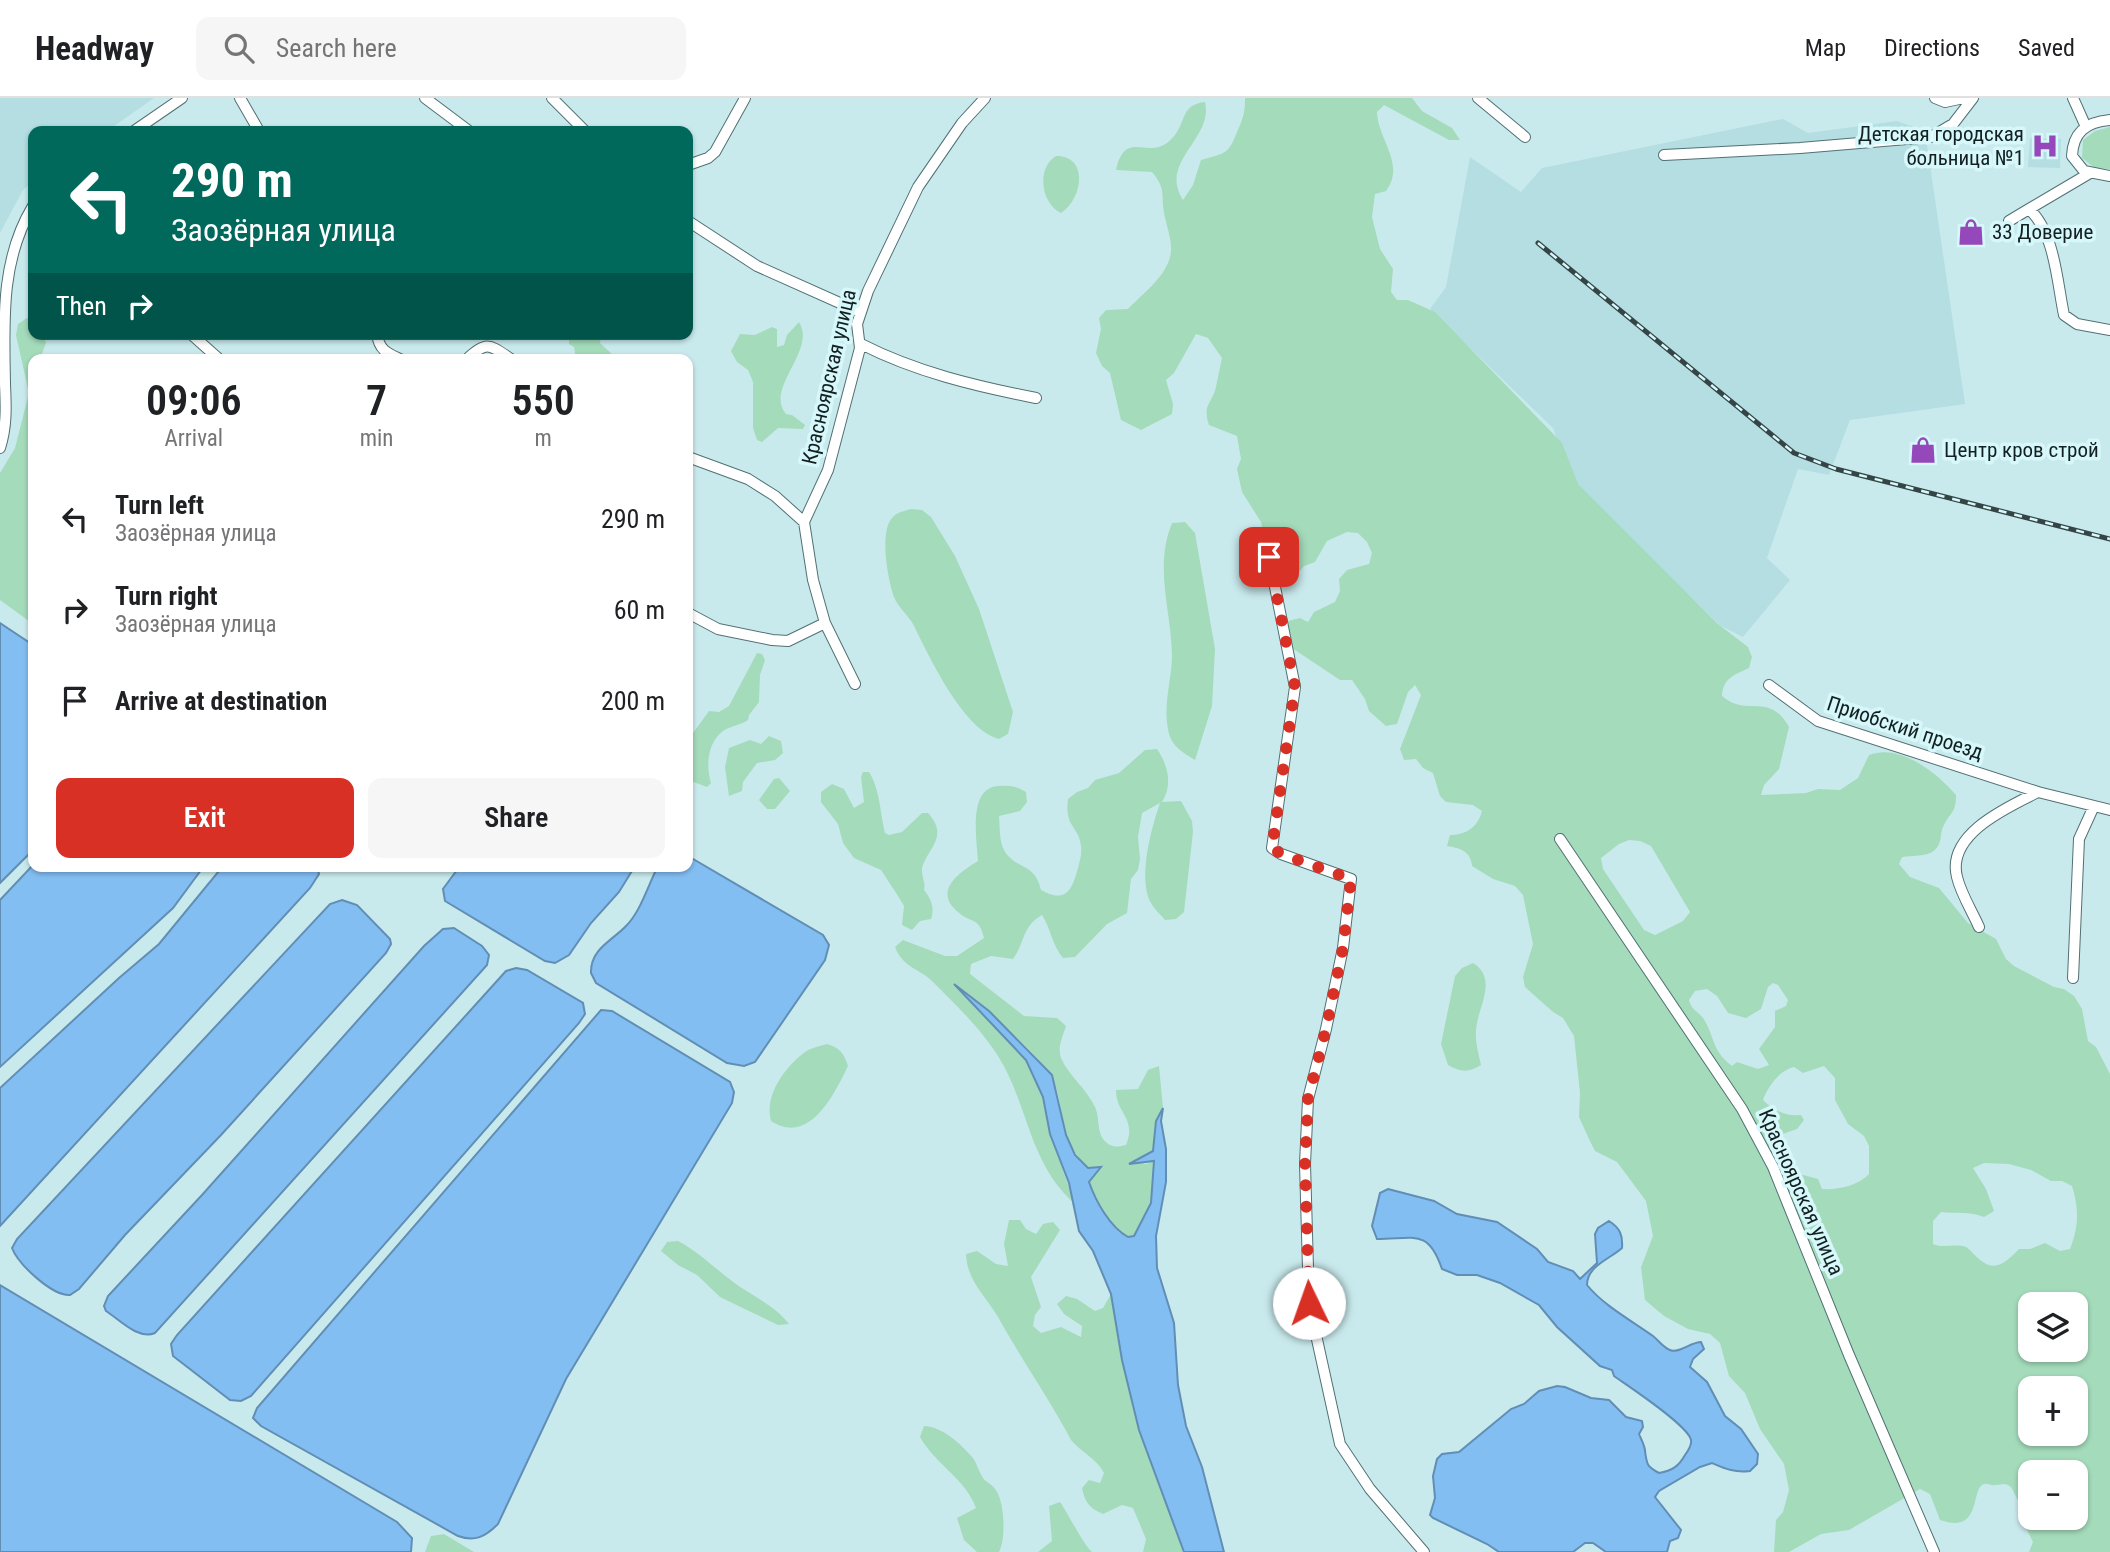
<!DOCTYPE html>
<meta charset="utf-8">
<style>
body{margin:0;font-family:"Roboto Condensed",sans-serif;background:#f6f6f6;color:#202124;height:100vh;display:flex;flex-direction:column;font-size:26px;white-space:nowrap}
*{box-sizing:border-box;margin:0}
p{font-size:23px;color:#757577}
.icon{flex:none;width:38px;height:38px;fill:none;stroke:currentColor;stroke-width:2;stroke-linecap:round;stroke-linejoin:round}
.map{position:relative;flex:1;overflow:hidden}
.details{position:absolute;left:28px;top:256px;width:665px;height:518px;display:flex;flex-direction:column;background:#fff;border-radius:14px;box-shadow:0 2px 5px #0004}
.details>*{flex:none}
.hud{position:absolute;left:28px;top:28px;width:665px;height:214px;border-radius:14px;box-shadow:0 2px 5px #0004;background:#00695c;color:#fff;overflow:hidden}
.fabs{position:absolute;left:2018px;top:1194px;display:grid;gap:14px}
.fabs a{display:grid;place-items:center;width:70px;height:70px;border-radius:14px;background:#fff;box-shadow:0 2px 5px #0004;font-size:35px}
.pin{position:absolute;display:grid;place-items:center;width:60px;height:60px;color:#fff;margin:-30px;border-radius:14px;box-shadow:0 4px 10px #0006}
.me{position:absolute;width:77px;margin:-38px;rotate:357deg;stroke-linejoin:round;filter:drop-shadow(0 0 5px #0008)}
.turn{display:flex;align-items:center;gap:24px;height:147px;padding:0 28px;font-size:32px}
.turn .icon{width:91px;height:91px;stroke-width:2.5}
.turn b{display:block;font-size:49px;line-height:60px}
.then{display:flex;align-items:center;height:66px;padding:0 28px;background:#0003;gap:14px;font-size:26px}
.eta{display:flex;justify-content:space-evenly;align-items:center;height:119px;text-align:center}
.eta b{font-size:42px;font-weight:600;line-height:49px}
.cta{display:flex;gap:14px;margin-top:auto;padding:14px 28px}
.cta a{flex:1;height:80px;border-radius:14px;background:#d93025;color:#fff;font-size:28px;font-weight:600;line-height:80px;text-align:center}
.cta a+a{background:#f6f6f6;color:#202124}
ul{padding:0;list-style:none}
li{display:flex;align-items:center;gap:21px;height:91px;padding:0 28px}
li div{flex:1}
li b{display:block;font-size:26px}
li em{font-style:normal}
header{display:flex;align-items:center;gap:42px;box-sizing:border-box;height:98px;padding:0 35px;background:#fff;border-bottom:2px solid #e0e0e0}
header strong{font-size:33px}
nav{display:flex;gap:38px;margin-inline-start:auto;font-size:24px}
.search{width:490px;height:63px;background:#f6f6f6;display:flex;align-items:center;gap:18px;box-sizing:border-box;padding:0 24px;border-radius:14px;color:#757577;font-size:26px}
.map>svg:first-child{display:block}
</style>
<header>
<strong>Headway</strong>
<div class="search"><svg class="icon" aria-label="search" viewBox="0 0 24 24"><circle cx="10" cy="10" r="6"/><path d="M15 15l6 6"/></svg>Search here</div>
<nav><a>Map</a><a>Directions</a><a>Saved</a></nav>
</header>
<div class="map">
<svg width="2110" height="1454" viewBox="0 0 2110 1454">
<rect width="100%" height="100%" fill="#c9eaed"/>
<path fill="#b4dee2" d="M0 0H154L107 33H33V83L23 92 0 135Z
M1783 21 1808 35 1897 23 1925 33 1965 306 1850 322 1829 377 1798 371 1767 460 1790 482 1743 539 1721 528 1609 420 1572 380 1553 330 1430 211 1446 189 1470 59 1521 94 1542 70Z
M2030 40 2061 41 2060 70 2028 69Z"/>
<path fill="#a4dbbb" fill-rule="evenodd" d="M1245 0H1412L1422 13 1452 30 1460 42H1449L1384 7 1377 14C1378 42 1406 66 1386 93L1375 96 1372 119 1380 151 1393 171 1391 194 1397 202H1408L1435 214 1562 345 1578 386 1718 526 1748 549 1752 559 1749 570C1734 577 1723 580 1722 598 1747 620 1769 593 1789 629L1779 671 1764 687 1761 697 1806 695 1818 691 1840 692 1858 680 1869 657C1900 645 1937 675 1956 697 1956 715 1951 713 1944 727 1940 733 1942 742 1938 748 1931 760 1914 757 1902 759L1899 766 1910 779 1939 790 1968 825 1996 841 2006 861 2014 868 2054 889 2064 891 2074 898 2082 911 2088 943 2096 949 2110 976V1454H2029L2033 1444 2025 1428V1416L2011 1389C2004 1384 2003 1387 1995 1387 1991 1388 1988 1385 1984 1386 1970 1390 1983 1437 1940 1422L1930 1396 1920 1391 1849 1432 1821 1436 1789 1454H1774L1776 1422 1783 1414 1789 1392 1784 1366 1760 1331 1745 1295 1729 1278 1720 1245 1710 1236 1688 1231 1664 1218 1645 1202 1641 1169 1653 1138 1646 1103 1617 1064 1595 1053 1589 1041 1579 1019 1580 995 1574 938 1563 920 1553 914 1525 889 1523 879 1533 846 1523 797 1515 788 1493 781 1472 768C1471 754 1461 750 1447 748L1450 737C1466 737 1478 729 1482 713L1473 707 1446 704 1440 698 1433 675 1423 670 1416 661 1404 662 1400 651 1421 597 1415 587 1408 594 1397 626 1386 628 1369 613 1365 601 1352 582H1340L1292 550 1287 536 1288 523 1300 520 1308 524 1314 514 1335 504 1340 493 1339 481 1347 472 1369 466 1372 455 1367 444 1358 435 1347 434 1327 443 1315 464 1304 468 1290 484 1279 479 1269 459 1261 424 1242 394 1237 371 1241 361 1237 338 1209 327C1202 306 1212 306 1216 289 1218 279 1220 269 1222 260L1208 240 1196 236 1174 275 1166 282 1173 306 1172 316 1141 332 1121 322 1110 275 1102 268 1096 255 1101 231 1099 220 1106 212 1128 211C1143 195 1169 177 1171 153 1172 142 1166 126 1164 115 1161 95 1166 91 1152 74L1116 72C1125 32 1146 60 1167 45 1189 28 1177 7 1205 4 1214 41 1158 63 1183 102L1193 87 1201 62C1231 54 1228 55 1240 27 1244 17 1245 12 1245 0ZM1629 742 1640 743 1651 748 1690 814 1683 823 1655 837 1644 832 1603 771 1601 760 1619 746ZM1773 885 1778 887 1788 902 1786 908 1775 913V929L1759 951 1769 967 1758 971 1737 964 1732 968C1711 952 1715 938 1703 920 1698 913 1691 912 1689 902L1695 893 1707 891 1717 898 1728 915 1746 920 1761 911 1768 889ZM1824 968 1835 980V1002L1848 1026 1864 1038 1869 1048V1076C1858 1088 1837 1092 1822 1091L1818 1081 1796 1075 1772 1053 1780 1037 1797 1031 1804 1022 1801 1017C1787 1019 1772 1012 1763 1002 1768 988 1780 972 1794 969L1803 975ZM1984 1065 2009 1066 2031 1072 2051 1083H2062L2072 1088C2079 1111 2079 1128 2070 1151L2060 1153 2045 1145 2030 1151H2019C2006 1164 1995 1176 1978 1160 1974 1157 1970 1151 1966 1149 1955 1145 1945 1151 1933 1146V1123L1941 1114C1956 1116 1970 1113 1984 1119L1994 1113 1986 1091 1973 1070ZM2030 1206H2076V1251H2030ZM2030 1290H2076V1335H2030ZM2030 1374H2076V1419H2030Z
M2110 29V71L2095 70 2082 60 2083 42 2095 33Z
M1056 58C1090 58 1082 102 1061 115 1041 106 1036 70 1056 58Z
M27 220 33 222V236H43L46 245 40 261H33V388L28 403 33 417V526L0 502V375L15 350 29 295 16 237 18 226Z
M799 224C817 253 764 290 786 316L792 317 805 327 803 331 778 330 762 344 757 342 753 330V284L748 272 737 264 731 253 740 236 755 237 772 229 777 231V249L784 247 787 237Z
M569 236H601L600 245 613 257 611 261H576L574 249 569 246Z
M911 411 922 412 931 419 955 458 979 511 1013 614 1008 636 999 641C963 632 929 558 913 526 908 517 898 509 894 499 888 482 879 435 892 420 897 414 904 413 911 411Z
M1185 424 1195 435 1215 551 1212 608 1195 662C1182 654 1170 647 1168 631 1163 606 1172 581 1172 557 1171 511 1154 469 1172 425Z
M757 555 762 556 765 562 760 577 759 604 749 617 748 622C741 627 730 628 723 633 707 645 706 669 711 685L707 689 688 682V642L709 613 719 614 729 608Z
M769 638 781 643 783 655 775 662 757 665 743 684 742 693 729 698 725 669 729 650 750 642 761 646Z
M1157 651C1168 667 1173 687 1162 704L1181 703 1192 723 1193 734 1184 814 1176 821 1165 822C1161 817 1154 811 1151 805 1137 781 1152 728 1160 705L1142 715 1138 739 1140 761 1138 772 1131 781 1127 815 1107 826 1075 859 1063 860C1052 847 1051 831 1042 817 1022 828 1025 845 1013 861L991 858 971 866 970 876 1024 918 1057 920 1066 928C1063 938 1057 949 1061 960 1068 977 1087 991 1095 1009 1100 1019 1096 1036 1106 1044 1112 1050 1118 1049 1126 1047 1137 1020 1116 1016 1116 992L1138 991 1148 972 1159 968 1163 1010 1156 1023 1153 1053 1133 1064 1146 1066 1154 1063 1151 1105 1134 1138 1128 1139C1110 1129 1096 1104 1089 1084L1099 1070H1088C1056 1038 1067 1017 1053 981 1047 965 977 901 960 891L1026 962 1043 999 1050 1036 1075 1106C1026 1063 1029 1002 994 952 977 927 954 905 933 884 919 870 903 870 895 849L903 842 945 858H957L984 840C979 818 971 826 958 814 932 793 960 774 978 763 977 742 967 689 999 688 1010 687 1016 688 1026 694L1027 704 1020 713 999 718C1000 729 999 743 1004 752 1015 772 1035 764 1041 792 1066 806 1072 792 1078 770 1080 762 1082 756 1081 748 1079 728 1064 729 1068 701L1077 694 1088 690 1095 682 1119 675 1145 652Z
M863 674H869C880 691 880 715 885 735L889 737 902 734 922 715H928C950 739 927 751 922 770 921 778 926 784 924 792 931 801 935 809 931 821L920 823 912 832 902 827 904 808 898 798 881 772 854 760 843 745 838 726 821 704V694L832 686 844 691 854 710 864 704 861 679Z
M779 680 790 693 775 711H767L759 702 774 681Z
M1473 865C1499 881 1477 910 1476 933 1475 944 1479 957 1481 967 1468 975 1461 974 1448 967L1441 946 1455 878 1462 870Z
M827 946C840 950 844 955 848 968 834 997 809 1048 771 1023 764 997 785 969 805 954 811 950 820 948 827 946Z
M1009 1122H1020L1026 1131 1036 1136 1043 1126 1053 1124 1060 1132 1031 1179 1041 1209 1035 1217 1033 1228 1041 1235 1061 1229 1081 1239 1082 1228 1064 1216 1057 1206 1066 1198 1077 1201 1095 1213 1103 1210 1111 1196 1122 1262 1139 1332 1184 1454H1143L1146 1441 1133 1410 1122 1407 1103 1416C1089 1410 1085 1404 1082 1390L1089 1382 1100 1385 1104 1375C1096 1360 1082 1355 1071 1342 1049 1300 1021 1261 998 1219 985 1197 967 1183 966 1156L977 1153 996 1166 1008 1168 1004 1146Z
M678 1143C699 1154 713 1169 732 1183 751 1198 774 1206 789 1226L778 1227 720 1199 697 1177 678 1167 661 1153 667 1144Z
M924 1328C943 1329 961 1346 973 1360 977 1366 979 1374 983 1380 986 1384 992 1386 995 1391 1005 1403 1006 1441 999 1454H977L964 1442 957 1420 976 1410C965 1380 935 1366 920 1339Z
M1060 1404C1069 1417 1083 1446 1092 1454H1038L1052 1443 1049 1408Z
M444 1436 474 1454H425L431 1438Z"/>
<path fill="#83bef3" stroke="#618eb4" stroke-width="2" d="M0 525 33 547V752L0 785Z
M688 758 823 837 829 847 825 862 755 964 744 968 727 965 596 885 591 875C590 851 613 842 626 828 641 813 648 787 658 768H688Z
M33 767 204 768 173 810 0 969V802Z
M223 768H317L319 776 310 790 0 1128V990L119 880 159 846Z
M460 768H635L619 794 591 825 569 857 555 865 545 863 445 803 443 791Z
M342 802 357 807 390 841 391 846 386 855 221 1037 125 1137 79 1191 70 1197C52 1198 18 1166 12 1150L17 1141 330 806Z
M454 830 482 848 489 857 487 867 155 1235C138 1242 120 1222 106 1213L104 1208 108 1198 202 1097 424 848 443 831Z
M516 870 527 872 583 905 585 916 579 925 251 1298 241 1303 230 1302 173 1258 171 1246 177 1237 506 873Z
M954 886 989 913 1052 977 1066 1037 1075 1057 1088 1070 1101 1069 1089 1084C1096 1104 1110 1129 1128 1139L1134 1138 1151 1105 1154 1063 1129 1066 1153 1053 1156 1023 1163 1010 1161 1023 1166 1051V1084L1156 1138 1157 1170 1174 1225 1178 1287 1186 1328 1202 1369 1224 1454H1184L1139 1332 1122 1262 1111 1196 1093 1153 1079 1133 1069 1085 1050 1036 1043 999 1026 962Z
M601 912 612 913 730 984 734 994 732 1005 566 1281 498 1426C485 1439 475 1444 458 1438L261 1328 253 1320 257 1310Z
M1388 1091 1434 1103 1457 1116 1497 1124 1537 1151 1548 1164 1573 1173 1580 1181 1597 1165 1595 1136 1598 1130 1609 1123C1620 1130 1623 1137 1622 1150 1610 1161 1587 1168 1587 1187 1603 1207 1632 1223 1653 1238 1658 1242 1664 1250 1670 1252 1678 1256 1691 1244 1701 1244L1704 1251 1693 1261 1690 1269 1707 1284 1725 1318 1741 1331 1758 1356 1757 1366 1750 1373C1735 1375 1726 1371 1712 1365L1700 1369 1659 1393 1655 1399 1681 1432 1678 1440 1670 1443 1667 1454H1606L1593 1445H1585L1573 1454H1499L1487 1446 1433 1420 1430 1417 1435 1400 1433 1378 1437 1361 1442 1356 1459 1354 1511 1311 1524 1306 1539 1293 1557 1288 1565 1289 1591 1300 1609 1302 1626 1319 1642 1323 1643 1329 1639 1336C1641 1341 1645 1348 1645 1353 1647 1366 1646 1368 1659 1375 1672 1373 1679 1368 1685 1357 1688 1353 1692 1347 1691 1342 1688 1327 1628 1288 1614 1278L1612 1272 1600 1268 1557 1229 1539 1207 1500 1185 1477 1177H1457L1442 1171C1428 1130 1414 1141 1377 1141L1372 1128 1380 1095Z
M0 1187 397 1424 412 1440 411 1454H0Z"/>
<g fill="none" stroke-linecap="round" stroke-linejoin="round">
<defs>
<path id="minor" d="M240 0 259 33
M425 0 469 33
M552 0 585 33
M1478 0 1525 39
M1935 0 1945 4 1964 0
M2073 0 2086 29
M2110 22C2086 24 2073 34 2072 58L2084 73 2110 78
M134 33 182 0
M1664 57 1800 50 1931 39 1953 26 1973 0
M688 67 708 60 715 54 745 0
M2029 111 2090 75
M688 123 757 168 860 214
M2009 123 2029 111C2055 135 2057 184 2064 217L2077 226 2110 232
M191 236 219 261
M377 236C379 252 387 255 400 261
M861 246C916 274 975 288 1036 300
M467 261C487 242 490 247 511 261
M0 350C7 328 6 308 5 286 4 225 0 162 33 108
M688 359 748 381 775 398 804 424
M1269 459 1295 589 1272 750 1281 756 1351 781 1343 850 1326 931 1308 1001 1305 1066 1309 1205 1340 1346 1370 1391 1424 1454
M688 515 718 531 772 542 788 543 825 525
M855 586 825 525 813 482 804 424 828 372 860 250 857 226 868 193 918 89 962 25 985 0
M1769 587 1818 623 2038 694 2110 712
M1560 741 1742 1011 1773 1069 1849 1257 1934 1454
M1979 829C1972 813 1961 796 1957 779 1946 736 2008 709 2038 694
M2073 880 2079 741 2094 708"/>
</defs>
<use href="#minor" stroke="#527073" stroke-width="12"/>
<use href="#minor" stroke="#fff" stroke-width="10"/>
<defs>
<path id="rail" d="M1538 145 1794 355 1836 371 2110 441"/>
</defs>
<use href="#rail" stroke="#354546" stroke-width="5"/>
<use href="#rail" stroke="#d6f8fb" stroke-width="2.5" stroke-dasharray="8" stroke-linecap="butt"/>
</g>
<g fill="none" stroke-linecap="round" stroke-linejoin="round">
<path stroke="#d93025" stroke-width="12" stroke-dasharray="0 21.6" d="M1269 459 1295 589 1272 750 1281 756 1351 781 1343 850 1326 931 1308 1001 1305 1066 1309 1205"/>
</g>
<defs>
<symbol id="hospital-bare" viewBox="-9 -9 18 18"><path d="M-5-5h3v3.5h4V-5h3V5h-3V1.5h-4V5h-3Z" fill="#9548ba" stroke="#d6f8fb" stroke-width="2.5" paint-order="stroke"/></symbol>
<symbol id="shop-bare" viewBox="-9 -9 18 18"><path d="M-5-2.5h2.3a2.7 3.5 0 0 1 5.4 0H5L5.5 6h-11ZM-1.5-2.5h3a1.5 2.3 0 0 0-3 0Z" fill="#9548ba" stroke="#d6f8fb" stroke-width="2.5" paint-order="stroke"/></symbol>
</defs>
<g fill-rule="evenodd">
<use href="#hospital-bare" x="2026" y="29" width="38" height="38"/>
<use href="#shop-bare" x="1952" y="115" width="38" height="38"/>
<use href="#shop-bare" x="1904" y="333" width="38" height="38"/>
</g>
<g text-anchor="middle" stroke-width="7" stroke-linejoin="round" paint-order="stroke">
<g font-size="21" fill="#131f20" stroke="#d6f8fb" text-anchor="start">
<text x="2024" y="43" text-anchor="end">Детская городская<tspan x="2024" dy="24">больница №1</tspan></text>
<text x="1992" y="141">33 Доверие</text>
<text x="1944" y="359">Центр кров строй</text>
</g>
<g font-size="21" fill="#131f20" stroke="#d6f8fb">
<text transform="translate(829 279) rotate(-77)" y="7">Красноярская улица</text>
<text transform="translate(1905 630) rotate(18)" y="7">Приобский проезд</text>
<text transform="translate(1801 1094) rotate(66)" y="7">Красноярская улица</text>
</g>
</g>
</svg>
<div class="fabs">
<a><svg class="icon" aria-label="layers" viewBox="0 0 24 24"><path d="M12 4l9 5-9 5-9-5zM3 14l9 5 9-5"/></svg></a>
<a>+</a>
<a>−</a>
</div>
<div class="pin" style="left:1269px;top:459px;background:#d93025"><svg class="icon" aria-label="arrive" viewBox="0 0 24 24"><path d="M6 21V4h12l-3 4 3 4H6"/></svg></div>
<svg class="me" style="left:1309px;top:1205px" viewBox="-20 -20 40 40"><circle r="19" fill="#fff"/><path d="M0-13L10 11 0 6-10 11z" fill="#d93025"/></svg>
<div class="hud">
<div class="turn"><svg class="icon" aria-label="left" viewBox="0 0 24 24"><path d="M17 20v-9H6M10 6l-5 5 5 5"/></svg><div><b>290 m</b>Заозёрная улица</div></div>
<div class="then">Then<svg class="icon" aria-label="right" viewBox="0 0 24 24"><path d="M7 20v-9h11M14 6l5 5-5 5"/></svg></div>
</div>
<section class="details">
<div class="eta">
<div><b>09:06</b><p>Arrival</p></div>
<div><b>7</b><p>min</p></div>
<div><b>550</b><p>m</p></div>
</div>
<ul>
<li><svg class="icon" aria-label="left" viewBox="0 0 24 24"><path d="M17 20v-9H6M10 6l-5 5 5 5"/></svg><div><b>Turn left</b><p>Заозёрная улица</p></div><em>290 m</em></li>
<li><svg class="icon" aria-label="right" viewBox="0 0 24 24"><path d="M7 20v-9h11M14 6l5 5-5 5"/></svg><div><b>Turn right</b><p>Заозёрная улица</p></div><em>60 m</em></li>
<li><svg class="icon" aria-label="arrive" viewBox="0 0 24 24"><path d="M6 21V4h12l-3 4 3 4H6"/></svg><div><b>Arrive at destination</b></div><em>200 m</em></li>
</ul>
<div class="cta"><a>Exit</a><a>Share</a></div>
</section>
</div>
